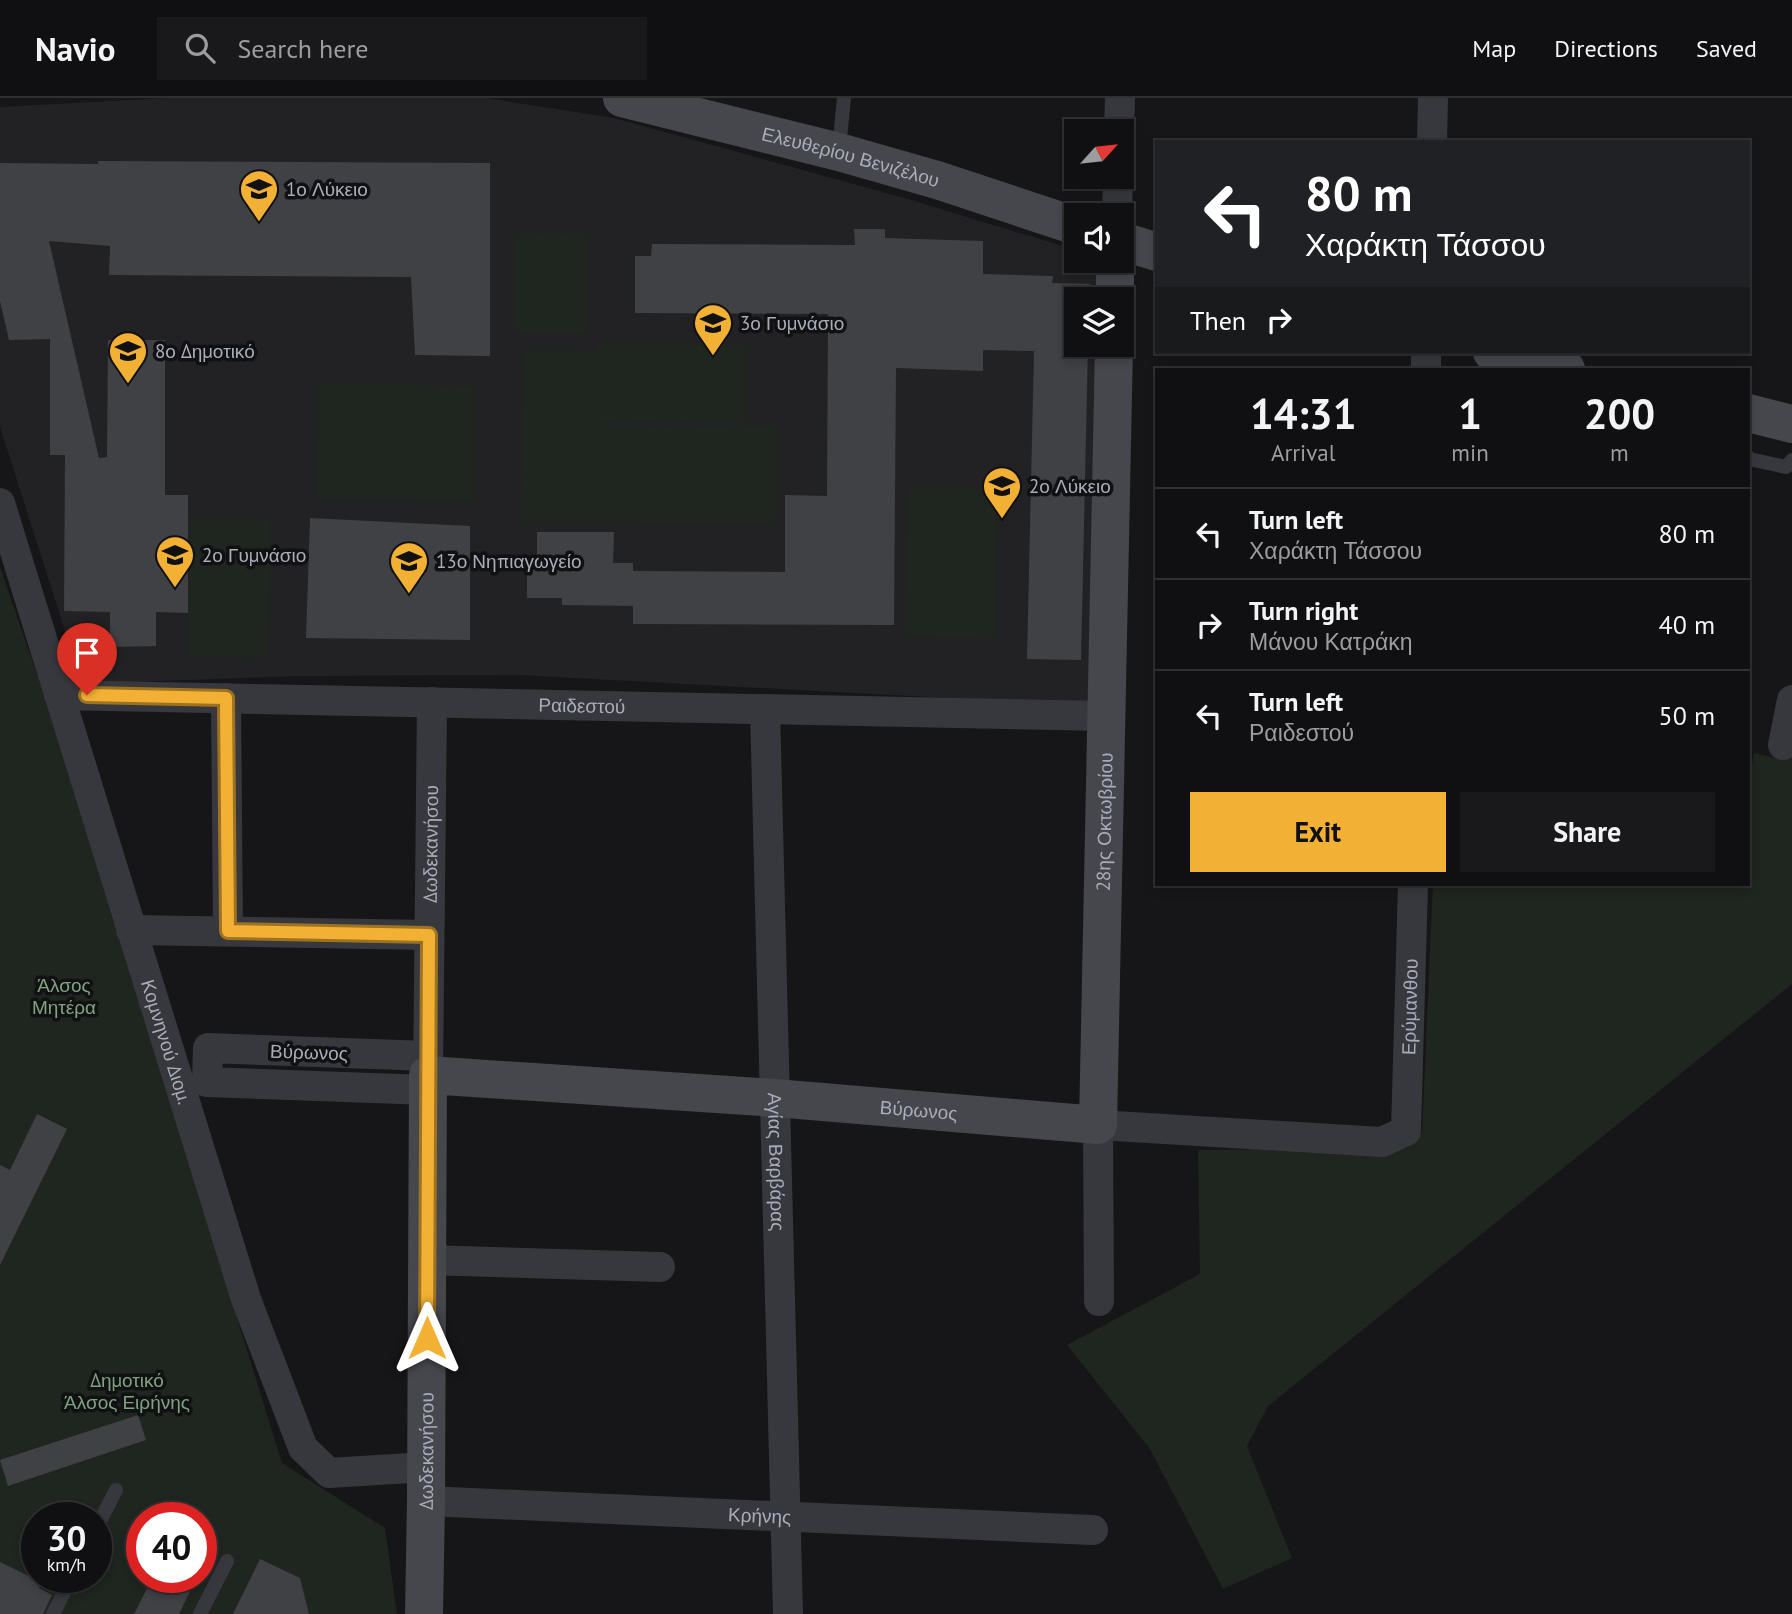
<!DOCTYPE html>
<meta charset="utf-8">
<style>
body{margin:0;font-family:"PT Sans",sans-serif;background:#19191b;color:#f1f3f6;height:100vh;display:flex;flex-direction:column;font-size:26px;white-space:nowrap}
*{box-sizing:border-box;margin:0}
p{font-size:23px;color:#9c9d9f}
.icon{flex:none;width:38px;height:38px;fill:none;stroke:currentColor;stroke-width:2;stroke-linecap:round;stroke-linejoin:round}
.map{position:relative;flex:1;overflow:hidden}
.drawer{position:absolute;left:1155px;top:270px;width:595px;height:518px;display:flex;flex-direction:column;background:#101012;border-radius:0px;box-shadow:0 4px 10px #0003,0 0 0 2px #303032}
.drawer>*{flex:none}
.top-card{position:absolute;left:1155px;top:42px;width:595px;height:214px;border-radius:0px;box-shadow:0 4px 10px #0003,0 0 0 2px #303032;background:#202124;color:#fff;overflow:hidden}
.needle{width:46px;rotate:63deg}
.controls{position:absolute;left:1064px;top:21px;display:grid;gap:14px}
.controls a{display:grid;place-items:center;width:70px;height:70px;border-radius:0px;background:#101012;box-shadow:0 4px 10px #0003,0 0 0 2px #303032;font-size:35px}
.speed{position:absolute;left:21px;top:1404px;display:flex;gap:14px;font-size:35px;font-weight:700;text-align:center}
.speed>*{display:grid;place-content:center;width:91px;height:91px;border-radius:50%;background:#101012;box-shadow:0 4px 10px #0003,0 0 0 2px #303032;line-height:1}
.speed small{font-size:18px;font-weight:400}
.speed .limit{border:10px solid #d22;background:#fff;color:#111}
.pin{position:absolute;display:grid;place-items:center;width:60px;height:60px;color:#fff;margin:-72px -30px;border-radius:50% 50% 50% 0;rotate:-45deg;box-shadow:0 0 7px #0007}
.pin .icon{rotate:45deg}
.me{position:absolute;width:77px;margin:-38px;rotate:0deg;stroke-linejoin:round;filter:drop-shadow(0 0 5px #0008)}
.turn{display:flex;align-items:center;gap:24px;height:147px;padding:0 35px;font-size:32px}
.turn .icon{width:91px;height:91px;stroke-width:2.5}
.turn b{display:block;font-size:49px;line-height:60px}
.then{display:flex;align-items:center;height:66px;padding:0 35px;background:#0003;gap:14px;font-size:26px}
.eta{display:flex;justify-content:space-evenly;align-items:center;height:119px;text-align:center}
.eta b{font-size:42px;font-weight:700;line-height:49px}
.primary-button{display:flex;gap:14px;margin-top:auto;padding:14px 35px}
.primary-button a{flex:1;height:80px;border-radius:0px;background:#f2b134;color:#111;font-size:28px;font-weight:700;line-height:80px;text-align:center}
.primary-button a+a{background:#19191b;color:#f1f3f6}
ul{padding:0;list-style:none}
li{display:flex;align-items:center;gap:21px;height:91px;padding:0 35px;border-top:2px solid #303032}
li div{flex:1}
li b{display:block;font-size:26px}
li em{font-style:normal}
header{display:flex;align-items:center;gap:42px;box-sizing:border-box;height:98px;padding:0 35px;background:#101012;border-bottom:2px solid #303032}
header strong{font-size:33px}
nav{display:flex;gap:38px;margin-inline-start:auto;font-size:24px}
.search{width:490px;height:63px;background:#19191b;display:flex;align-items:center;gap:18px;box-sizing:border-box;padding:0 24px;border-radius:0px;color:#9c9d9f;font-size:26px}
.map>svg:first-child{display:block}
</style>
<header>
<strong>Navio</strong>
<div class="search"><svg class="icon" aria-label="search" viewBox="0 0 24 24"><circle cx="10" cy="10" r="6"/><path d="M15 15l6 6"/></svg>Search here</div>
<nav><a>Map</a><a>Directions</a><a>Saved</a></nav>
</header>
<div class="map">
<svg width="1792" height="1516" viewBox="0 0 1792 1516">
<rect width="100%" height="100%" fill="#161618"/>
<path fill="#222225" d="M169 0H486L614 20 908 101 1076 152V163H1096V201H1076V247H1096L1095 608 520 577 298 578 82 586 0 329V9Z"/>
<path fill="#1e261f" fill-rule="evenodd" d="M588 135V235H515L514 136Z
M597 245 747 247 746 325 598 324 597 327 777 328 775 426 521 424 524 251 597 253Z
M318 285 475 288 474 403 316 401Z
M908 388 997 389 995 541 905 538Z
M190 420 270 422 268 560 188 558Z
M0 469 41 588 282 1365 385 1430 397 1516H0ZM37 1419H96V1479H37ZM142 1419H201V1479H142Z
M1754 655 1784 662 1792 657V886L1268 1308 1247 1348 1292 1460 1223 1491 1150 1351 1067 1247 1200 1176 1198 1052 1407 1050 1422 1035 1433 786H1748V690Z"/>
<path fill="#404145" d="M98 63 490 65V258L415 257 411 179 109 177 110 148 49 143 99 360 107 359 108 242H165V397H188V515L156 514V548L110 549V514L64 513 65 357H50V241L9 242 0 203V65L98 66Z
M854 131H885V140L983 143V176L1053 178 1052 185 1090 186 1089 201H1076V247H1088L1081 562 1027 561 1034 253 983 252V273L896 270 894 527 633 526V508L562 507V500H527V465H537V434H614L613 465H633V473L785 474V397L827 398 828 216 635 215V158H651L652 146 855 147Z
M310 420 470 428V542L306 540Z
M37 1016 67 1031 0 1167V1067L10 1072Z
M138 1317 146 1342 8 1388 0 1362Z
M260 1461 300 1480 309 1516H233Z
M0 1464 41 1484 39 1490 52 1497 43 1516H0Z
M153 1479H197L179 1516H134Z"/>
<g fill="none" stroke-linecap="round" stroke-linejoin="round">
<path stroke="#37383d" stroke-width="14" d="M839 51 844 0
M1748 359 1749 361 1786 369 1792 362
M96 1431 116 1392
M53 1516 72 1479
M200 1516 227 1463"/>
<g stroke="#37383d" stroke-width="30">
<path d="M1119 33 1120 0"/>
<path d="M1432 44 1433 0"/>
<path d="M1117 117 1118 79"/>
<path d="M1426 271V254"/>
<path id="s1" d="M0 405 246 1201 303 1350 329 1375 426 1369"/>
<path id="s2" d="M59 597 1106 618"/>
<path d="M226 600 228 833"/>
<path id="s3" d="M765 611 788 1516"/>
<path d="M1783 647 1792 602"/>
<path d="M131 832 429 837"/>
<path d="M428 958 208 950 207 984 428 992"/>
<path id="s4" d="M428 977 432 604"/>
<path d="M427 1162 660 1169"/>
<path id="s5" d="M1099 1203 1098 1027 1382 1044 1406 1033 1413 786"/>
<path id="s6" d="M426 1403 1093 1432"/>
</g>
<g stroke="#45474d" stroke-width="38">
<path id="s7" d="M622 0 839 54 937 82 1076 128"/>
<path d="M1122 143 1157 154"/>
<path d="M1115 201V163"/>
<path d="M1492 254 1566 271"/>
<path d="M1748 315 1792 326"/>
<path id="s8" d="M424 1516 426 1403 428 977 775 1000 1098 1027 1114 247"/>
</g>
</g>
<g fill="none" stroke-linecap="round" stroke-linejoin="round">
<defs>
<path id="route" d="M87 597 226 600 228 833 429 837 427 1240"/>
</defs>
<use href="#route" stroke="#9d7322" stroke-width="18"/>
<use href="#route" stroke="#f2b134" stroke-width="12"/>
</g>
<defs>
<symbol id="school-pin" viewBox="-11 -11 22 30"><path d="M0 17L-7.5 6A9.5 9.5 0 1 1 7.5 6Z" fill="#f2b134" stroke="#111113"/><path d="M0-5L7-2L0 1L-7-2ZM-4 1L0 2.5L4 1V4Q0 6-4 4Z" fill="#111"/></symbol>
</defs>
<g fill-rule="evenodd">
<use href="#school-pin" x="237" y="69" width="44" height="60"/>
<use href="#school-pin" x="691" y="203" width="44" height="60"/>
<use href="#school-pin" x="106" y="231" width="44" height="60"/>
<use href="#school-pin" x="980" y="366" width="44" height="60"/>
<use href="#school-pin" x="153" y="435" width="44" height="60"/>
<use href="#school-pin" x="387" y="441" width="44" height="60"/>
</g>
<g text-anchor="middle" stroke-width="7" stroke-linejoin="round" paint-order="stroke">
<g font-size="19" fill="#a8adb8" stroke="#111113">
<text dy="7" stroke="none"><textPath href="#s7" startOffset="236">Ελευθερίου Βενιζέλου</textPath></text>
<text dy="7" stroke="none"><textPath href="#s2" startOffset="523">Ραιδεστού</textPath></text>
<text dy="7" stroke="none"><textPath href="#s8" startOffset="1514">28ης Οκτωβρίου</textPath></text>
<text dy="7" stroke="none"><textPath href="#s4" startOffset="231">Δωδεκανήσου</textPath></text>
<text dy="7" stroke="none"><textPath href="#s5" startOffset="611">Ερύμανθου</textPath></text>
<text dy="7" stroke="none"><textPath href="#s1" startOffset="564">Κομνηνού Διομ.</textPath></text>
<text transform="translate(309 954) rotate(2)" y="7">Βύρωνος</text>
<text dy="7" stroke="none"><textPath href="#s8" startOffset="1031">Βύρωνος</textPath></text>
<text dy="7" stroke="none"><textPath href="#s3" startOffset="453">Αγίας Βαρβάρας</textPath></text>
<text dy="7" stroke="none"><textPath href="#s8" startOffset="163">Δωδεκανήσου</textPath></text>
<text dy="7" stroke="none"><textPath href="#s6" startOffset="334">Κρήνης</textPath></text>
</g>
<g font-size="19" fill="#a8adb8" stroke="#111113" text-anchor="start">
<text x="286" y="98">1ο Λύκειο</text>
<text x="740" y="232">3ο Γυμνάσιο</text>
<text x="155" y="260">8ο Δημοτικό</text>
<text x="1029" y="395">2ο Λύκειο</text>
<text x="202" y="464">2ο Γυμνάσιο</text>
<text x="436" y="470">13ο Νηπιαγωγείο</text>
</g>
<g font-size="19" fill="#7fa381" stroke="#111113">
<text x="64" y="894">Άλσος<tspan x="64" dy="22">Μητέρα</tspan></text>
<text x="127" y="1289">Δημοτικό<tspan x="127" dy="22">Άλσος Ειρήνης</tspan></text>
</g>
</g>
</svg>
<div class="controls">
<a><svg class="needle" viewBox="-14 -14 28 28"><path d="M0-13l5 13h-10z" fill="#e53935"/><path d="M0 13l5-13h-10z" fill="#9c9d9f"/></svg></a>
<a><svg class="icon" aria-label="sound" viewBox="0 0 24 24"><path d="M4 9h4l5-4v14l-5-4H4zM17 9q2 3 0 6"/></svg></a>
<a><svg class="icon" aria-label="layers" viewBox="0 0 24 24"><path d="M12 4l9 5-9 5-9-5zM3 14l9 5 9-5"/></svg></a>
</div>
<div class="speed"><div>30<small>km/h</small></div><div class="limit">40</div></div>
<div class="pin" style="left:87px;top:597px;background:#d93025"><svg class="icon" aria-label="arrive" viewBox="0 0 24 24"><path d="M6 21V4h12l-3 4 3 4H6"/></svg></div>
<svg class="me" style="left:427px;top:1240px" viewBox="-20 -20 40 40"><path d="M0-17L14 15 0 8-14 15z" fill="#f2b134" stroke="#fff" stroke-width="4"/></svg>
<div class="top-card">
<div class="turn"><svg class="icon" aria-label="left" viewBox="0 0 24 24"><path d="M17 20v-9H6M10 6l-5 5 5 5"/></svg><div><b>80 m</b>Χαράκτη Τάσσου</div></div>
<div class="then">Then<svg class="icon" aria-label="right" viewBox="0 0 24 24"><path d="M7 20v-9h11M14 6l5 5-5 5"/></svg></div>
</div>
<section class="drawer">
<div class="eta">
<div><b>14:31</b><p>Arrival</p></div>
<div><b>1</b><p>min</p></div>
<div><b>200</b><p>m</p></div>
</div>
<ul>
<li><svg class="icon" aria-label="left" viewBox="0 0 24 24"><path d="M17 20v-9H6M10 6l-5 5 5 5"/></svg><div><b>Turn left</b><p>Χαράκτη Τάσσου</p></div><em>80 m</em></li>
<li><svg class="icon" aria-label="right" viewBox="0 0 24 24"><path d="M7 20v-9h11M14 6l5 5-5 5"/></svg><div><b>Turn right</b><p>Μάνου Κατράκη</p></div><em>40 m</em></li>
<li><svg class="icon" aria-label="left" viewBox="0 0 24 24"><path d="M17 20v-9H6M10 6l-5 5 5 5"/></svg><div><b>Turn left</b><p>Ραιδεστού</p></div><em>50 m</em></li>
</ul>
<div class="primary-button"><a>Exit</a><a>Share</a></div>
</section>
</div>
